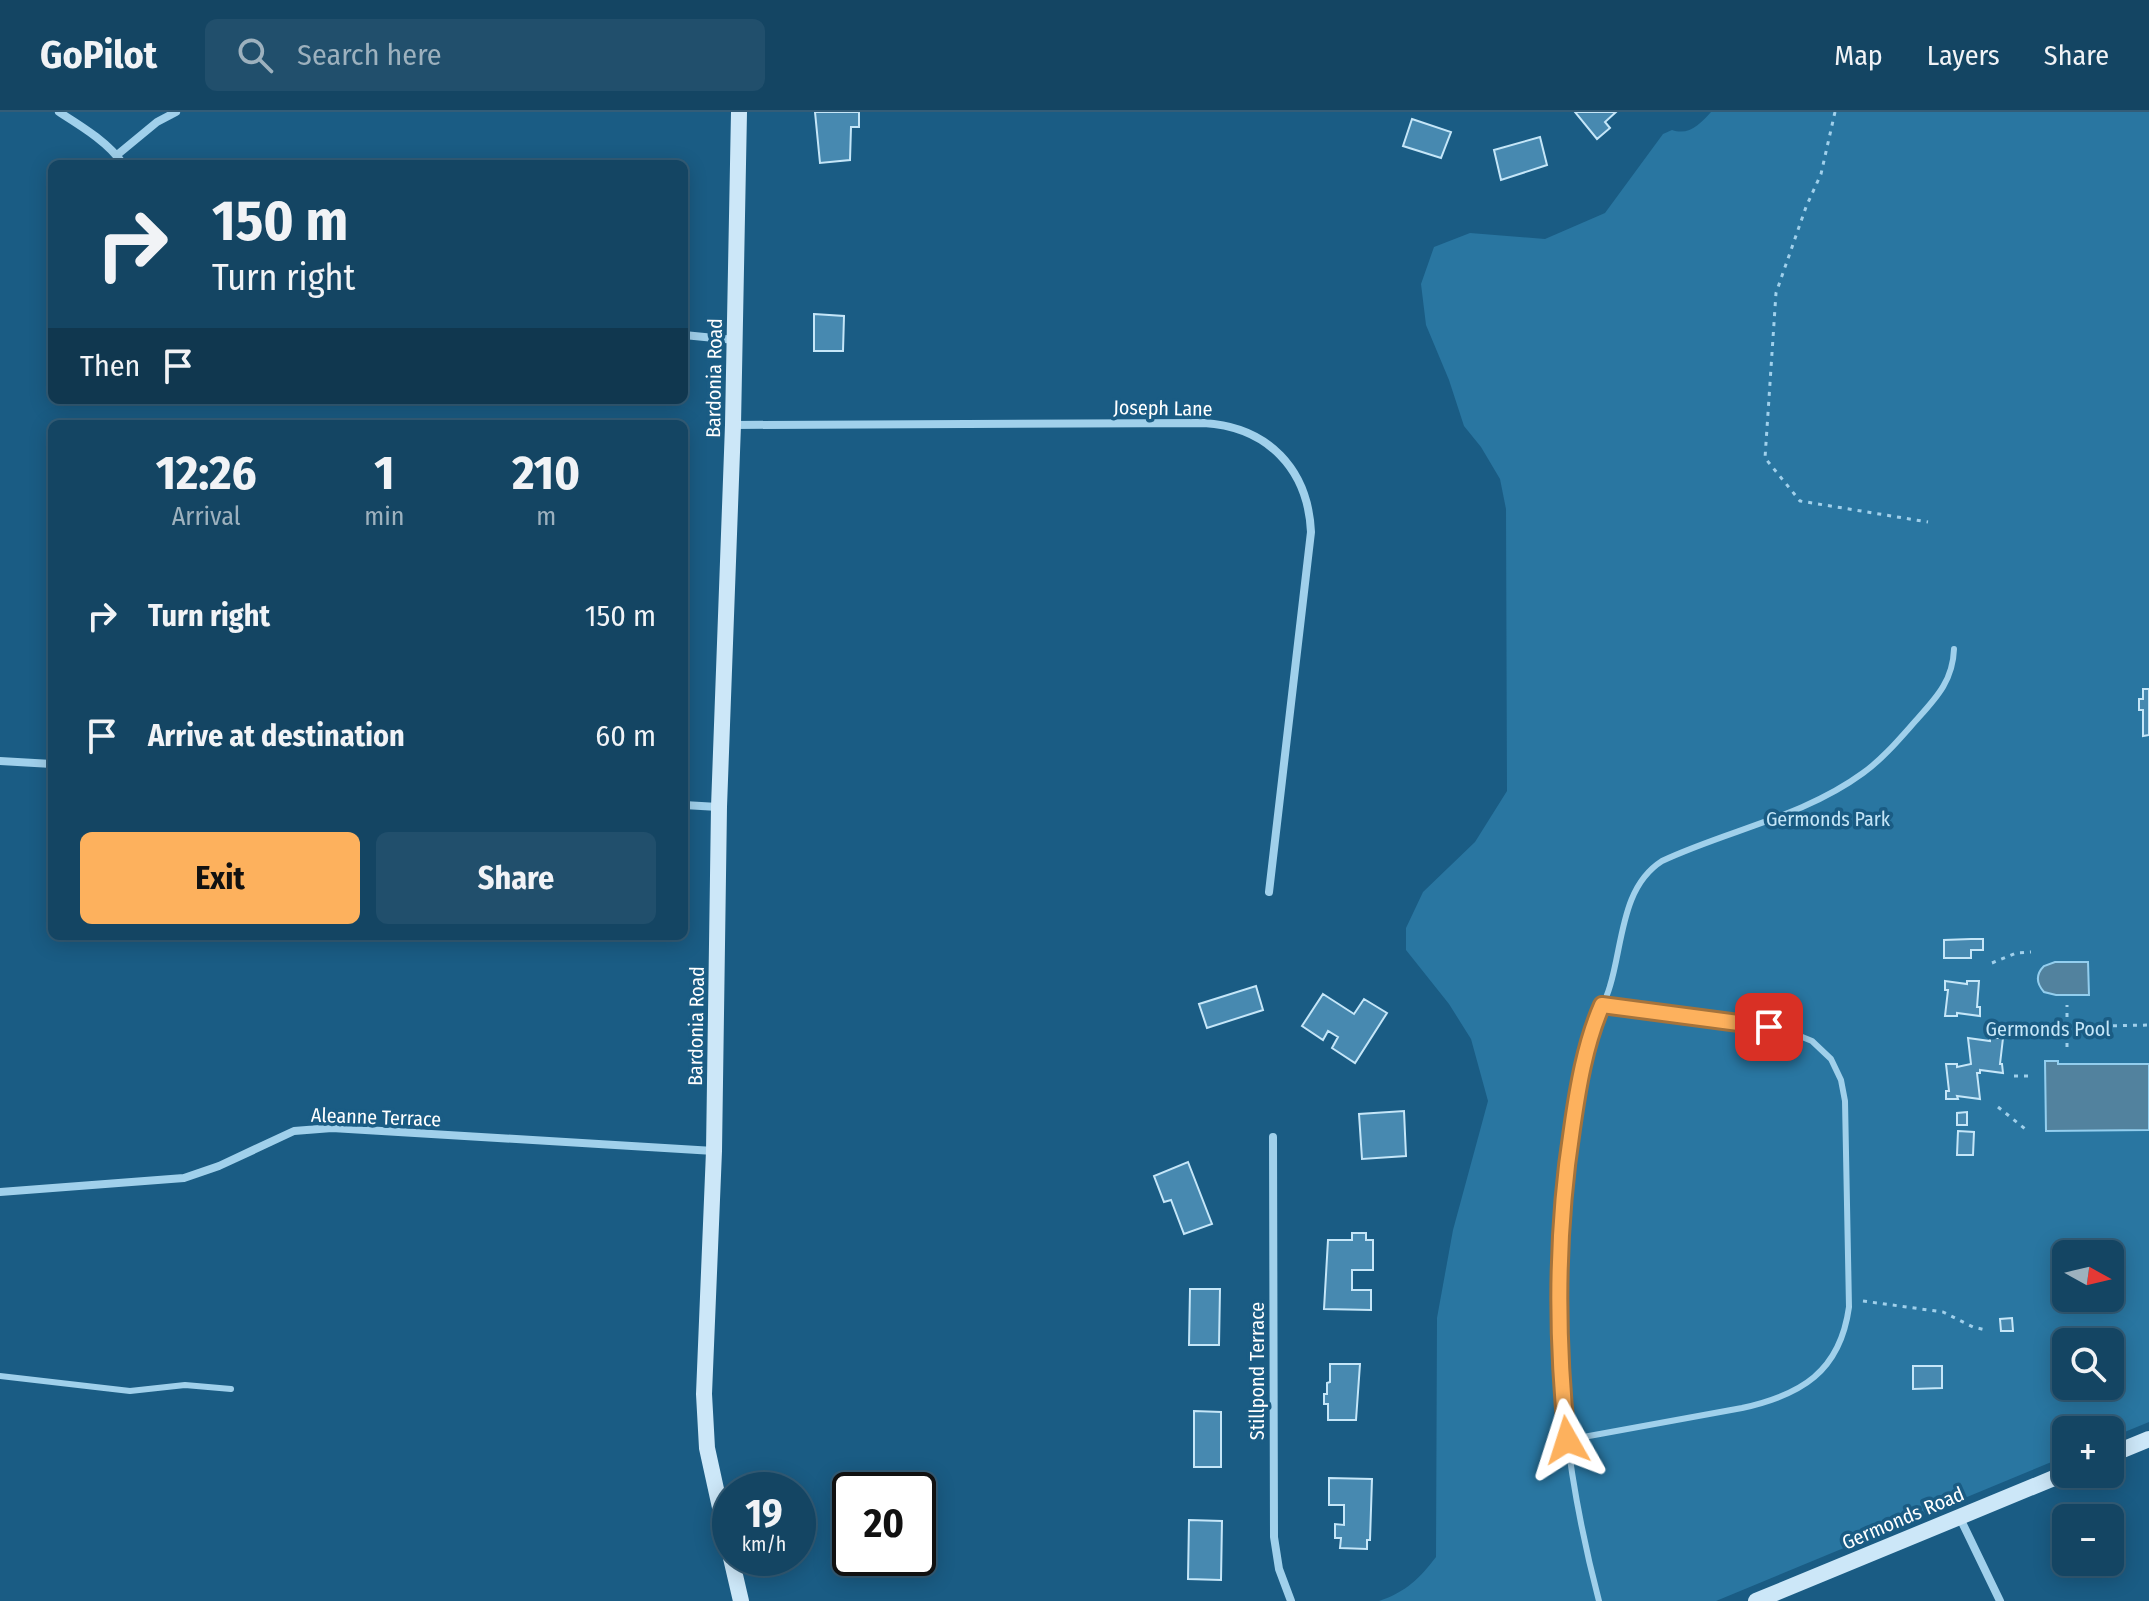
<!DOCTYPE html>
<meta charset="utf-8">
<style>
body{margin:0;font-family:"Fira Sans Condensed",sans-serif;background:#214f6c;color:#f1f3f6;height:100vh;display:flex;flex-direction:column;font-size:30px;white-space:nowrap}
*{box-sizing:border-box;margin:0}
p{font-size:26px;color:#9db1be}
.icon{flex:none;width:44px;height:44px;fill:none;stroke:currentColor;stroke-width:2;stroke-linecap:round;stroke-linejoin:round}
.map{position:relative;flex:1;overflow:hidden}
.side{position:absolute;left:48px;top:308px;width:640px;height:520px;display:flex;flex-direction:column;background:#144563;border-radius:12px;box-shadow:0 4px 20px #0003,0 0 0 2px #335d78}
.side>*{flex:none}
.guide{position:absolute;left:48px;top:48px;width:640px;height:244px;border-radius:12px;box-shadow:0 4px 20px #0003,0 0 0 2px #335d78;background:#144563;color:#f1f3f6;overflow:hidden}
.needle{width:52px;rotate:98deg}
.controls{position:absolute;left:2052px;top:1128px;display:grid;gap:16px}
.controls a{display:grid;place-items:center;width:72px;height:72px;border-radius:12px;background:#144563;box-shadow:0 4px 20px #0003,0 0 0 2px #335d78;font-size:40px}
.speed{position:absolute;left:712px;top:1360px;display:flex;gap:16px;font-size:40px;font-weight:700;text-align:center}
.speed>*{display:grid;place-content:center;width:104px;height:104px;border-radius:50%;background:#144563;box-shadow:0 4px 20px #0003,0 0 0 2px #335d78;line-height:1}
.speed small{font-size:20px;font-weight:400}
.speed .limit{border:4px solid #111;border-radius:12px;background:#fff;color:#111}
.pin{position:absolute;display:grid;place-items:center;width:68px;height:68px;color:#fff;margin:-34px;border-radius:16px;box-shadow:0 4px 12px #0006}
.me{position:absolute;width:88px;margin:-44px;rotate:354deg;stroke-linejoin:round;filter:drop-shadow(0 0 6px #0008)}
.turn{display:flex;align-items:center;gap:28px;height:168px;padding:0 32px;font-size:36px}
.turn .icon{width:104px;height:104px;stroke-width:2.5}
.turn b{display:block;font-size:56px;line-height:68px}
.then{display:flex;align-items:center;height:76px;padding:0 32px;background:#0003;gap:16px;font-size:30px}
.eta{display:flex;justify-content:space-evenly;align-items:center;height:136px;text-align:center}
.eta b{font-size:48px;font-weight:700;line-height:56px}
.primary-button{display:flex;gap:16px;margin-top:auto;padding:16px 32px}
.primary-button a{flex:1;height:92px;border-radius:12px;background:#fdb15d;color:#111;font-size:32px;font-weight:700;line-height:92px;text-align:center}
.primary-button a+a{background:#214f6c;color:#f1f3f6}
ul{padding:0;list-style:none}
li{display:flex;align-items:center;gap:24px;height:120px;padding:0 32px}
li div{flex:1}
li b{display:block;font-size:30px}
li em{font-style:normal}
header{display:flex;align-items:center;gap:48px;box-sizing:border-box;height:112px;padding:0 40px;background:#144563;border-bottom:2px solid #335d78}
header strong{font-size:38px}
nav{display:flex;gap:44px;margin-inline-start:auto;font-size:28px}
.search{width:560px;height:72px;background:#214f6c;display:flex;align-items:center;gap:20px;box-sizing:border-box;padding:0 28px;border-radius:12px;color:#9db1be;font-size:30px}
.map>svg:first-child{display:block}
</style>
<header>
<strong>GoPilot</strong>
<div class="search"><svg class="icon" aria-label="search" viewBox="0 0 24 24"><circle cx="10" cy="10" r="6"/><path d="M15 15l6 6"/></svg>Search here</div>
<nav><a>Map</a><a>Layers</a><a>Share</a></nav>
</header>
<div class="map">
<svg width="2149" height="1489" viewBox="0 0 2149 1489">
<rect width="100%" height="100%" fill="#1a5c84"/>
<path fill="#2976a1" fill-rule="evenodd" d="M1711 0H2149V1310L2110 1326V1318H2066V1344L1716 1489H1379C1406 1480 1420 1466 1436 1445L1437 1206 1453 1118 1488 989 1471 927 1449 892 1406 838V816L1423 780 1475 730 1507 679 1506 397 1500 367 1481 335 1464 314 1449 268 1426 213 1421 172 1434 135 1470 121 1545 127 1605 101 1663 22 1672 18C1689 24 1700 12 1711 0ZM2066 1142H2110V1186H2066ZM2066 1230H2110V1274H2066Z"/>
<path fill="#52829e" stroke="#93ceee" stroke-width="2" d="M2055 850H2088L2089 883H2056L2044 880C2036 871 2036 862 2044 854Z
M2045 949H2058V952H2149V1018L2046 1019Z"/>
<path fill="#4789b0" stroke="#c5e6f8" stroke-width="2" d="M815 0H859V15H851L850 48 820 51Z
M1575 0H1616L1605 10 1610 16 1597 27Z
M1412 7 1451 20 1441 46 1403 34Z
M1540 25 1547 53 1501 68 1494 38Z
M814 202 844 204 843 239H814Z
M2143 577H2149V623L2143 624V598H2139V587H2143Z
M1971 827H1983V838H1971V846H1944V828Z
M1945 869 1967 872V869H1979L1977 895H1980V904L1957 901V904H1945L1948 878H1945Z
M1256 874 1263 898 1207 916 1199 892Z
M1323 882 1354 902 1364 887 1387 901 1355 951 1332 936 1338 925 1328 919 1323 928 1302 914Z
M1968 926 1990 929V926H2003L2000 952H2002L2003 961 1980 958V961H1977L1980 987 1957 984 1958 987H1946V979H1949L1946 952H1957V955L1971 952Z
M1404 999 1406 1044 1362 1047 1359 1002Z
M1967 1000V1013H1957V1001Z
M1958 1019 1974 1020 1973 1043H1957Z
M1188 1050 1212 1112 1184 1122 1171 1088 1164 1090 1154 1064Z
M1352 1121H1366V1128H1373V1158H1352V1178H1371V1198L1324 1197 1328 1128H1352Z
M1190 1177H1220L1219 1233H1189Z
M2012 1206 2013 1219H2001L2000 1207Z
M1330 1252H1360L1356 1308H1328V1292H1324V1282H1327V1271L1330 1270Z
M1913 1254H1942V1276L1913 1277Z
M1194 1299 1221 1300V1355H1194Z
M1329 1366 1372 1367 1370 1428H1367V1437L1340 1436 1341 1426H1335V1412L1344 1413V1393H1329Z
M1189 1408 1222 1409 1221 1468 1188 1467Z"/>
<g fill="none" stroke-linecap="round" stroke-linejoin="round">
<path stroke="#a0d0eb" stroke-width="3" stroke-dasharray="4 6" stroke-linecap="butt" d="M1835 0 1821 62 1806 95 1776 181 1765 346 1800 389 1928 410
M1992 851 2016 841 2031 840
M2013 916 2149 913
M2067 935V893
M2014 964H2029
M1998 995 2029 1020
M1863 1189 1943 1200 1973 1215 1986 1218"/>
<path stroke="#a0d0eb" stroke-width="6" d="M0 1264 130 1279 185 1273 231 1277
M1567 1328 1742 1296C1801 1283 1840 1260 1849 1195L1845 989 1841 968 1831 947 1812 929 1790 920 1602 893
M1599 1489C1551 1307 1541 1108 1590 925 1595 907 1605 892 1610 874 1623 832 1621 775 1662 749 1728 718 1803 705 1863 661 1884 646 1901 625 1919 605 1938 584 1953 567 1954 537"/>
<path stroke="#a0d0eb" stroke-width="8" d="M59 0C81 14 108 30 123 52
M117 43 157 10 176 0
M684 223 735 228
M733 313 1204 311C1268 315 1308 357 1311 420L1269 780
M0 649 52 652
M684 693 718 695
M1273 1025 1274 1425 1279 1457 1291 1489
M0 1080 184 1066 219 1054 294 1019 332 1016 714 1039
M1959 1404 2000 1489"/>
<path stroke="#cce7f8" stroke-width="16" d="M2110 1343 2149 1327
M730 1441 707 1336 704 1282 714 1039 719 695 733 313 739 0
M731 1446 741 1489
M1756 1489 2066 1361"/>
</g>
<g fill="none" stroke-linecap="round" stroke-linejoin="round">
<defs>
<path id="route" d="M1567 1328C1556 1224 1556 1120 1572 1017 1578 975 1585 932 1602 893L1769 915"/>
</defs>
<use href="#route" stroke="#a4733c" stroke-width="20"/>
<use href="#route" stroke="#fdb15d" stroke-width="14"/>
</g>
<g text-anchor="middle" stroke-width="7" stroke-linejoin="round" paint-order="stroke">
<g font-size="20" fill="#fff" stroke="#1a5c84">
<text transform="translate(714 266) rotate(-89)" y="7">Bardonia Road</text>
<text transform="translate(1163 296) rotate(1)" y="7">Joseph Lane</text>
<text transform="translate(696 914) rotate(-89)" y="7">Bardonia Road</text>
<text transform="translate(376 1005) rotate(2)" y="7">Aleanne Terrace</text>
<text transform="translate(1257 1259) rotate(-90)" y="7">Stillpond Terrace</text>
<text transform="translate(1903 1406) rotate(-23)" y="7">Germonds Road</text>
</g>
<g font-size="20" fill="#c5e6f8" stroke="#1a5c84">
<text x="1828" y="714">Germonds Park</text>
<text x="2048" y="924">Germonds Pool</text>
</g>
</g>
</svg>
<div class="controls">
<a><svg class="needle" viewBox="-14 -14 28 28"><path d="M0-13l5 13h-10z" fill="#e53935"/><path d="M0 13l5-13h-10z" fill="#9db1be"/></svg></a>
<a><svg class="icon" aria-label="search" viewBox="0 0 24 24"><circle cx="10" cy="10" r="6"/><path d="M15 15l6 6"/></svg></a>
<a>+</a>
<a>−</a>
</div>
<div class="speed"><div>19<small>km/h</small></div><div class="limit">20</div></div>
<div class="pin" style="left:1769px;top:915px;background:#d93025"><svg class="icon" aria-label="arrive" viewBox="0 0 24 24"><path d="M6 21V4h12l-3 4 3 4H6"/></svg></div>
<svg class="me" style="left:1567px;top:1328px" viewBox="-20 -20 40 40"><path d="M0-17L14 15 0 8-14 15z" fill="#fdb15d" stroke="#fff" stroke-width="4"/></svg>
<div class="guide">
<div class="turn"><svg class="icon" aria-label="right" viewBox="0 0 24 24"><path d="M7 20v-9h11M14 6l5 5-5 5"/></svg><div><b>150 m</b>Turn right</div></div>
<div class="then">Then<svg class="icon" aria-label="arrive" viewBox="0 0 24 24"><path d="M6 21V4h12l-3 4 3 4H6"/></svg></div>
</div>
<section class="side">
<div class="eta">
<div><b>12:26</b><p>Arrival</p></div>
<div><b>1</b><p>min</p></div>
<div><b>210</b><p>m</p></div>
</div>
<ul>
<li><svg class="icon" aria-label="right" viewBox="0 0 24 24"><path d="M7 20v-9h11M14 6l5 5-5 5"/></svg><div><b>Turn right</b></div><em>150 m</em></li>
<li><svg class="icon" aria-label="arrive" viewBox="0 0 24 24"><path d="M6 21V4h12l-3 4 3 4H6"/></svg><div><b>Arrive at destination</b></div><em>60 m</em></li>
</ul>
<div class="primary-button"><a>Exit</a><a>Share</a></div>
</section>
</div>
